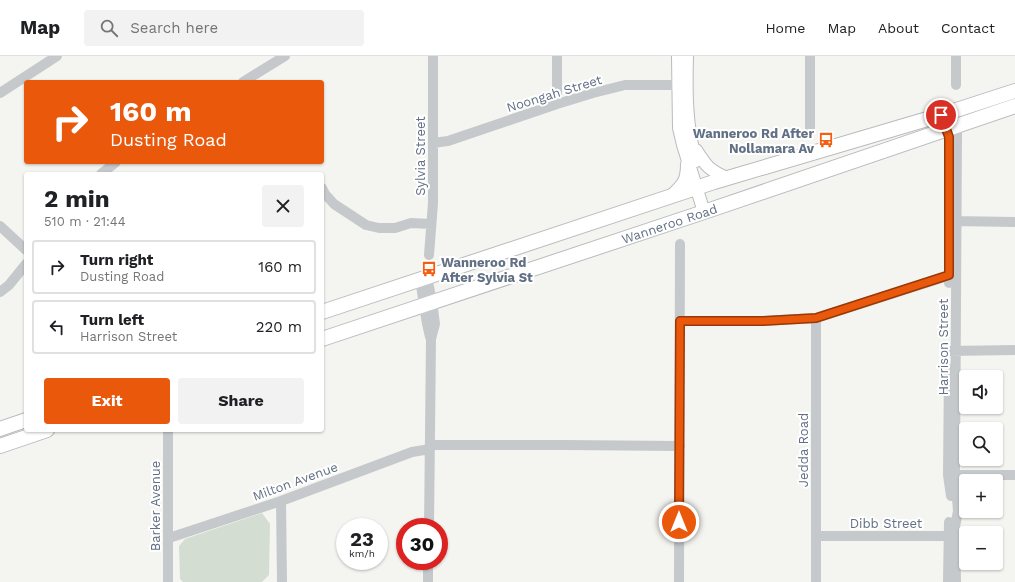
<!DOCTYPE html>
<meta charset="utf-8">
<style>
body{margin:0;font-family:"Work Sans",sans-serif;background:#f2f2f2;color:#202124;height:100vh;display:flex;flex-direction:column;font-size:15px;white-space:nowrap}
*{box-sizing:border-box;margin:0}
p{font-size:13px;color:#757577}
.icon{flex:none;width:22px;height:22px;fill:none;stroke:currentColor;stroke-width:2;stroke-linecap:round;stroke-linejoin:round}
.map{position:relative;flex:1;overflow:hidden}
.details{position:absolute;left:24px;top:116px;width:300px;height:260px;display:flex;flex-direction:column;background:#fff;border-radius:4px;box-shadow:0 1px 3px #0004}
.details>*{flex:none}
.top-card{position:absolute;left:24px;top:24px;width:300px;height:84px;border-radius:4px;box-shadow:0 1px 3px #0004;background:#ea580c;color:#fff;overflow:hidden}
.fabs{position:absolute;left:959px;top:314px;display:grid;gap:8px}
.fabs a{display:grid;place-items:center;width:44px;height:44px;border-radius:4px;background:#fff;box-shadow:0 1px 3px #0004;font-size:20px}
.speed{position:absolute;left:336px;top:462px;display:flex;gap:8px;font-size:20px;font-weight:700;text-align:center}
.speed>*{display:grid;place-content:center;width:52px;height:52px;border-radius:50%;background:#fff;box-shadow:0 1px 3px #0004;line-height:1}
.speed small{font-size:10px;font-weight:400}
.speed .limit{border:6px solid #d22;background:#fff;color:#111}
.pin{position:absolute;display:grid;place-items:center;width:34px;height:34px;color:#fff;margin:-17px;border:2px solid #fff;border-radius:50%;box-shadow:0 1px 4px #0007}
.me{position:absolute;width:44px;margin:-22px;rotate:0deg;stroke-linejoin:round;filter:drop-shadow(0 0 3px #0008)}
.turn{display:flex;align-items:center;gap:14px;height:84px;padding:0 20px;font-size:18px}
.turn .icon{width:52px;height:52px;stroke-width:2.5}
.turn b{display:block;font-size:28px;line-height:34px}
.round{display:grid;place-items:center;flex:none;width:42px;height:42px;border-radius:4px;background:#f2f2f2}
.head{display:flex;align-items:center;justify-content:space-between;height:68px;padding:0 20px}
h1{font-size:24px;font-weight:700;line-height:30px}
.button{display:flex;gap:8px;margin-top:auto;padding:8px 20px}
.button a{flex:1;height:46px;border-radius:4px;background:#ea580c;color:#fff;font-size:16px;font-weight:700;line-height:46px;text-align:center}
.button a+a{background:#f2f2f2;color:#202124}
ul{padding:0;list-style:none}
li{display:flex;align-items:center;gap:12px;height:54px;margin:0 8px 6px;padding:0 12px;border:2px solid #e0e0e0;border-radius:4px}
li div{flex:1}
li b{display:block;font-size:15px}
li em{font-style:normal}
header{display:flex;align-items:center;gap:24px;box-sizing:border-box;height:56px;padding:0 20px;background:#fff;border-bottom:1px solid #e0e0e0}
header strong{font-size:19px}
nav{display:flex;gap:22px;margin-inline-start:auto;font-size:14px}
.search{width:280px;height:36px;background:#f2f2f2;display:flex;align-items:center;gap:10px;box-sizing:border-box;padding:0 14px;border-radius:4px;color:#757577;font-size:15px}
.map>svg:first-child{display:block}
</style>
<header>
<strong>Map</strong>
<div class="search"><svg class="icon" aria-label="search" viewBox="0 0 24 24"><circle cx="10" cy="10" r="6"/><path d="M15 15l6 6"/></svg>Search here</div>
<nav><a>Home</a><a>Map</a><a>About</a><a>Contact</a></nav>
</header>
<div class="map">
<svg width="1015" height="526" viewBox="0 0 1015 526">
<rect width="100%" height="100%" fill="#f4f5f0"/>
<path fill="#d4ddd1" d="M262 457 270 468 269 519 262 526H183L180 523 179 490 185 483Z"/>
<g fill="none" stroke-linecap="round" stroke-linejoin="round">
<defs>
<path id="major" d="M678 0 679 72 683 89 704 156
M687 0C686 35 686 71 696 105
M696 94C706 110 709 114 727 122
M671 140C683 129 687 125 687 108"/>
<g id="highway">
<path d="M322 256 714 126 941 59 1015 35"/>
<path id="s1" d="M322 283 704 156 1015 50"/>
<path d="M0 373 26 364"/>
<path d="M0 390 47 374"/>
</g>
</defs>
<use href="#major" stroke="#b8bbbf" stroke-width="14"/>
<use href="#highway" stroke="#b8babd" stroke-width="16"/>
<path stroke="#c6c9cc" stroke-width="10" d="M557 0V48
M243 26 285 0
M956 29V0
M0 37 57 0
M951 56 957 76 955 419 958 455 955 471 956 526
M944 67 949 81V227
M810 73V0
M433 87 448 85 557 48 593 37 625 29H686
M101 118 116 106
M322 132 325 138 334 148 366 169 379 172H395L411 167 431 168
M952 165 1015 166
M0 170 26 194
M429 199 433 147V0
M427 221 432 246 435 268 431 283 429 471
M420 223 427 268 430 281
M0 236 9 229 26 208
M816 262V526
M680 265H763L816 262 954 218
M949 295 1015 294
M949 313 948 419 951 440
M168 374V526
M430 389H565L680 390
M949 419H1015
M281 445 282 526
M816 480H954
M169 482 281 445 412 396 430 393
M428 526V505
M679 526 680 188
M948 526 949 466"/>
<use href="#major" stroke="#fff" stroke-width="12"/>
<use href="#highway" stroke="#fff" stroke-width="14"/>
</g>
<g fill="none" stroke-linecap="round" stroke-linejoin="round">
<defs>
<path id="route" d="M679 466 680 265H763L816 262 949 219V81L941 59"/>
</defs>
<use href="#route" stroke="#983908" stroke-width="10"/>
<use href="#route" stroke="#ea580c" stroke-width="7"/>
</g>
<defs>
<symbol id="bus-bare" viewBox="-9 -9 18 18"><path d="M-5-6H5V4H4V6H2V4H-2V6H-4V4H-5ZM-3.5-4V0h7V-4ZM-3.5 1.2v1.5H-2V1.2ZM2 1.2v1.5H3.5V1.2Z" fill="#f46011" stroke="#fff" stroke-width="2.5" paint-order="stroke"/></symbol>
</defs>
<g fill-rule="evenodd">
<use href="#bus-bare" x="815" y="73" width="22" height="22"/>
<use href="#bus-bare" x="418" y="202" width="22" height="22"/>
</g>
<g text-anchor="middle" stroke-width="4" stroke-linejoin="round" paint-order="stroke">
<g font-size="13" fill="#617084" stroke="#fff">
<text transform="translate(554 37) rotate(-17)" y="5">Noongah Street</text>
<text transform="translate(420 100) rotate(-90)" y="5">Sylvia Street</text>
<text dy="5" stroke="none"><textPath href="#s1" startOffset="366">Wanneroo Road</textPath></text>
<text transform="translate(943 291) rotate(-90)" y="5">Harrison Street</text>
<text transform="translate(803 394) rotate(-90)" y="5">Jedda Road</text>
<text transform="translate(295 425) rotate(-20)" y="5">Milton Avenue</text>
<text transform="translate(155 450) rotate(-90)" y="5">Barker Avenue</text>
<text x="886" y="472">Dibb Street</text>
</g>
<g font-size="13" font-weight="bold" fill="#617084" stroke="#fff" text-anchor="end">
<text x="814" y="82">Wanneroo Rd After<tspan x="814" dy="15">Nollamara Av</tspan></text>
<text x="441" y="211" text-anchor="start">Wanneroo Rd<tspan x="441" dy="15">After Sylvia St</tspan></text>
</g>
</g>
</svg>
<div class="fabs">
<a><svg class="icon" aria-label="sound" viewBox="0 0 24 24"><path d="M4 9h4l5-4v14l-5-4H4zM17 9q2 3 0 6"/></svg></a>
<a><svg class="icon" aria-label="search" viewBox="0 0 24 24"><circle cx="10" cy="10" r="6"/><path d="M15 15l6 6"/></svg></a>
<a>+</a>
<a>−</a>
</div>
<div class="speed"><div>23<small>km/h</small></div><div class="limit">30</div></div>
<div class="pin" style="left:941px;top:59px;background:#d93025"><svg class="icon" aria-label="arrive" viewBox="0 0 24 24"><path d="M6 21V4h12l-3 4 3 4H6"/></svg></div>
<svg class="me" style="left:679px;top:466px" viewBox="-20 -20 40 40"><circle r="17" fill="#ea580c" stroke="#fff" stroke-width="3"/><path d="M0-11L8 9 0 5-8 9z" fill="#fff"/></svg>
<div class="top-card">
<div class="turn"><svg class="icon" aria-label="right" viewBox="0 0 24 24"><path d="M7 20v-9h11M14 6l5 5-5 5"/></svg><div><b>160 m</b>Dusting Road</div></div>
</div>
<section class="details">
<div class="head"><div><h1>2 min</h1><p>510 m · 21:44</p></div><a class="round"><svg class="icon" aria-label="close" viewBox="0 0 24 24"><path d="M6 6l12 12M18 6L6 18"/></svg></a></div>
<ul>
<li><svg class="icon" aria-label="right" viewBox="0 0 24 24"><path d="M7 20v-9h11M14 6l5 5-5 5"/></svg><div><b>Turn right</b><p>Dusting Road</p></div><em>160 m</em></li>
<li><svg class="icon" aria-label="left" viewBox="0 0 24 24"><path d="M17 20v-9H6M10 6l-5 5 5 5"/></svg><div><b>Turn left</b><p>Harrison Street</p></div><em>220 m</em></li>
</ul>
<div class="button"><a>Exit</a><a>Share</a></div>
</section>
</div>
